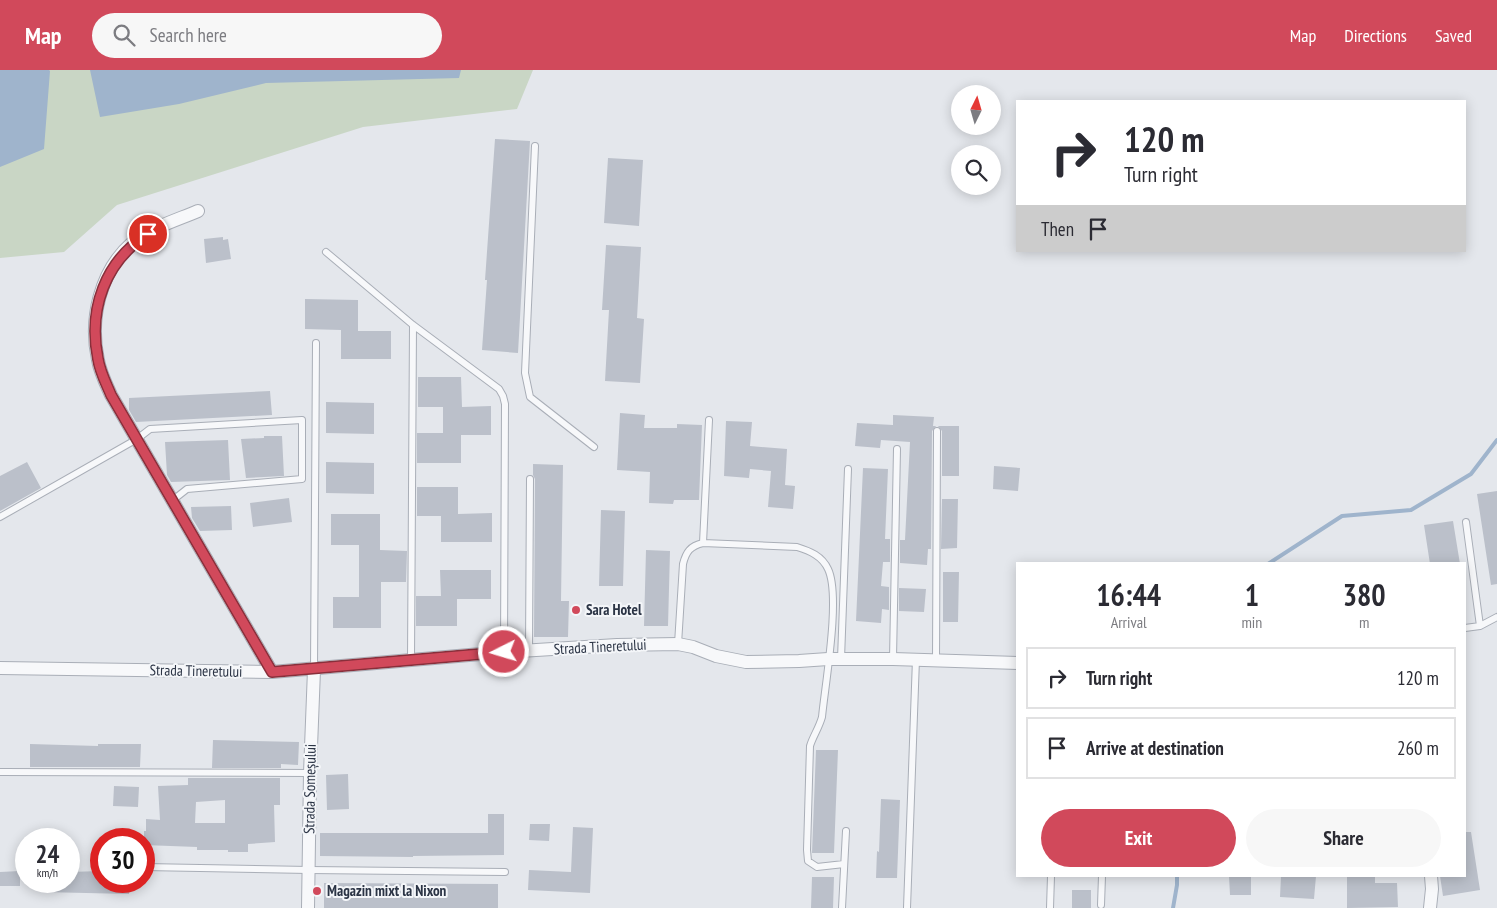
<!DOCTYPE html>
<meta charset="utf-8">
<style>
body{margin:0;font-family:"PT Sans Narrow",sans-serif;background:#f7f7f7;color:#2b2b33;height:100vh;display:flex;flex-direction:column;font-size:19px;white-space:nowrap}
*{box-sizing:border-box;margin:0}
p{font-size:16px;color:#7c7c81}
.icon{flex:none;width:28px;height:28px;fill:none;stroke:currentColor;stroke-width:2;stroke-linecap:round;stroke-linejoin:round}
.map{position:relative;flex:1;overflow:hidden}
.panel{position:absolute;left:1016px;top:492px;width:450px;height:315px;display:flex;flex-direction:column;background:#fff;border-radius:0px;box-shadow:0 2px 12px #0003}
.panel>*{flex:none}
.guide{position:absolute;left:1016px;top:30px;width:450px;height:152px;border-radius:0px;box-shadow:0 2px 12px #0003;background:#fff;color:#2b2b33;overflow:hidden}
.needle{width:32px;rotate:5deg}
.fabs{position:absolute;left:951px;top:15px;display:grid;gap:10px}
.fabs a{display:grid;place-items:center;width:50px;height:50px;border-radius:50%;background:#fff;box-shadow:0 2px 12px #0003;font-size:25px}
.speed{position:absolute;left:15px;top:758px;display:flex;gap:10px;font-size:25px;font-weight:700;text-align:center}
.speed>*{display:grid;place-content:center;width:65px;height:65px;border-radius:50%;background:#fff;box-shadow:0 2px 12px #0003;line-height:1}
.speed small{font-size:12px;font-weight:400}
.speed .limit{border:8px solid #d22;background:#fff;color:#111}
.pin{position:absolute;display:grid;place-items:center;width:42px;height:42px;color:#fff;margin:-21px;border:2px solid #fff;border-radius:50%;box-shadow:0 1px 5px #0007}
.me{position:absolute;width:55px;margin:-28px;rotate:265deg;stroke-linejoin:round;filter:drop-shadow(0 0 4px #0008)}
.turn{display:flex;align-items:center;gap:18px;height:105px;padding:0 25px;font-size:22px}
.turn .icon{width:65px;height:65px;stroke-width:2.5}
.turn b{display:block;font-size:35px;line-height:42px}
.then{display:flex;align-items:center;height:48px;padding:0 25px;background:#0003;gap:10px;font-size:19px}
.eta{display:flex;justify-content:space-evenly;align-items:center;height:85px;text-align:center}
.eta b{font-size:30px;font-weight:800;line-height:35px}
.primary-button{display:flex;gap:10px;margin-top:auto;padding:10px 25px}
.primary-button a{flex:1;height:58px;border-radius:30px;background:#d1495b;color:#fff;font-size:20px;font-weight:800;line-height:58px;text-align:center}
.primary-button a+a{background:#f7f7f7;color:#2b2b33}
ul{padding:0;list-style:none}
li{display:flex;align-items:center;gap:15px;height:62px;margin:0 10px 8px;padding:0 15px;border:2px solid #e1e1e2;border-radius:0px}
li div{flex:1}
li b{display:block;font-size:19px}
li em{font-style:normal}
header{display:flex;align-items:center;gap:30px;box-sizing:border-box;height:70px;padding:0 25px;background:#d1495b;color:#fff}
header strong{font-size:24px}
nav{display:flex;gap:28px;margin-inline-start:auto;font-size:18px}
.search{width:350px;height:45px;background:#f7f7f7;display:flex;align-items:center;gap:12px;box-sizing:border-box;padding:0 18px;border-radius:28px;color:#7c7c81;font-size:19px}
.map>svg:first-child{display:block}
</style>
<header>
<strong>Map</strong>
<div class="search"><svg class="icon" aria-label="search" viewBox="0 0 24 24"><circle cx="10" cy="10" r="6"/><path d="M15 15l6 6"/></svg>Search here</div>
<nav><a>Map</a><a>Directions</a><a>Saved</a></nav>
</header>
<div class="map">
<svg width="1497" height="838" viewBox="0 0 1497 838">
<rect width="100%" height="100%" fill="#e4e7ec"/>
<path fill="#c9d6c5" d="M0 0H533L517 39 363 57 117 135 64 182 0 188Z"/>
<path fill="#9fb4cc" d="M0 0H49L50 1 44 79 0 97Z
M90 0H461L459 8 266 13 179 34 100 47Z"/>
<g fill="none" stroke-linecap="round" stroke-linejoin="round">
<path stroke="#9fb4cc" stroke-width="4" d="M1268 494 1342 446 1411 440 1471 404 1497 370
M1173 838 1177 815V806"/>
</g>
<path fill="#bbc0ca" fill-rule="evenodd" d="M495 69 530 71 518 283 482 280 487 210H485Z
M608 88 643 90 639 156 604 153Z
M223 167V170L228 169 231 189 206 193 204 169Z
M606 175 641 177 637 248 644 249 640 313 605 311 609 240H602Z
M305 229 358 230V261H391V289H341V260L305 259Z
M418 307H461L462 337 491 336V365H461V393H417V363H443V337H418Z
M270 321 272 345 136 352 129 340V328Z
M326 332 374 333V364L326 363Z
M620 343 645 345 644 358H677V354L702 355 699 430H674L673 434 649 433 650 402 617 400Z
M893 345 934 347 933 356H936L932 361 931 479H928L927 495 900 493V470H905L910 372 881 370 880 378 855 376 857 353 893 355Z
M726 351 752 352 750 376 787 379 785 415 795 416 793 439 768 437 771 401 750 399 749 408 724 406Z
M938 356H959V406H942V361Z
M264 366H282L284 406 246 408 241 369 264 368Z
M228 370 230 410 171 412 167 405 165 372Z
M27 392 41 418 0 441V406Z
M326 392 374 393V424L326 423Z
M533 394 563 395 561 531H569L568 567H534L535 409 533 405Z
M994 396 1020 398 1018 421 993 419Z
M863 398 888 399 885 469H890V492H883L881 516 889 517V540L882 539 881 553 856 551Z
M417 417H458V444L492 443V472H441V446H417Z
M1497 421V514L1491 515 1477 424Z
M289 428 292 452 253 457 250 433Z
M942 429H958L957 478 941 479Z
M231 436 232 460 200 461 192 448 191 437Z
M601 440 625 441 623 516H599Z
M331 444H380V480L407 481 406 512H381V558H333V527H359V475H331Z
M1453 451 1460 494H1430L1424 455Z
M646 480 670 481 668 556H644Z
M440 500H491V529H457V556H416V526H441Z
M943 502H959L958 552H943Z
M899 518 926 519 924 542 899 541Z
M213 670 299 672 298 695 281 694V698H212Z
M30 674 98 676V674H141L140 697H30Z
M816 680H838L834 783H812Z
M348 704 349 739 327 740 326 705Z
M188 708H280V735H274L275 772 248 774V782H228V780H197V777L144 775V761H146V749L160 750 158 716 188 715ZM225 730V753H195L196 732Z
M114 716 139 717 138 737 113 736Z
M881 729 900 730 897 808H876L877 781 879 782Z
M488 744H504V785L413 786V787L320 786V763H488Z
M530 754H550L549 771 529 770Z
M573 757 593 758 590 823 528 820 529 800 571 802Z
M1465 762H1471L1480 820 1443 826 1440 806H1465Z
M20 801V816H0V802Z
M101 801V811H129V824L43 822V811H69V802Z
M1229 806H1251V825H1230Z
M1281 806H1316L1314 829 1280 827Z
M1347 806H1375V813H1397L1398 837 1347 838Z
M812 807H834L833 838H811Z
M324 813 498 814V838H324Z
M1072 820H1091V838H1072Z"/>
<g fill="none" stroke-linecap="round" stroke-linejoin="round">
<defs>
<path id="service" d="M535 76 525 303 530 327 594 377
M326 182 413 255 499 319 503 326 505 334 504 582
M0 447 137 369 150 359 302 350V409L187 419 173 430
M1466 452 1480 556
M703 473 709 350
M1465 558 1480 556 1497 547
M678 574 683 494C686 482 690 476 703 473L797 477C810 481 822 486 828 499 841 526 825 615 822 647 819 658 813 666 810 676L807 780 808 791 817 797 844 794
M529 580 530 409
M841 589 848 399
M893 589 897 379
M411 590 413 255
M936 591 937 361
M314 600 316 273
M0 702 310 703
M144 797 309 800 505 802
M1101 835 1102 806
M842 838 846 761
M907 838 916 589
M1050 838 1051 806"/>
<path id="minor" d="M198 141C177 150 150 158 132 173 100 201 89 249 98 290 100 302 106 314 111 325L272 602
M0 598 272 602 504 582 617 575 678 574 693 577 716 586 746 592 799 591 828 589H893L1018 593
M308 838 310 703 314 600
M1430 838 1432 819 1431 806"/>
</defs>
<use href="#service" stroke="#a9aeb7" stroke-width="8"/>
<use href="#minor" stroke="#a9aeb7" stroke-width="14"/>
<use href="#service" stroke="#f7f8fa" stroke-width="6"/>
<use href="#minor" stroke="#f7f8fa" stroke-width="12"/>
</g>
<g fill="none" stroke-linecap="round" stroke-linejoin="round">
<defs>
<path id="route" d="M148 164C105 191 88 239 98 289 100 302 106 313 111 325L272 602 504 582"/>
</defs>
<use href="#route" stroke="#882f3b" stroke-width="12"/>
<use href="#route" stroke="#d1495b" stroke-width="9"/>
</g>
<g fill="#d1495b" stroke="#f4f6f9" stroke-width="2">
<circle cx="576" cy="540" r="5"/>
<circle cx="317" cy="821" r="5"/>
</g>
<g text-anchor="middle" stroke-width="4" stroke-linejoin="round" paint-order="stroke">
<g font-size="15" font-weight="bold" fill="#2b3445" stroke="#f4f6f9" text-anchor="start">
<text x="586" y="545">Sara Hotel</text>
<text x="327" y="826">Magazin mixt la Nixon</text>
</g>
<g font-size="15" fill="#2b3445" stroke="#f4f6f9">
<text transform="translate(600 577) rotate(-3)" y="5">Strada Tineretului</text>
<text transform="translate(196 601) rotate(1)" y="5">Strada Tineretului</text>
<text transform="translate(310 719) rotate(-89)" y="5">Strada Someșului</text>
</g>
</g>
</svg>
<div class="fabs">
<a><svg class="needle" viewBox="-14 -14 28 28"><path d="M0-13l5 13h-10z" fill="#e53935"/><path d="M0 13l5-13h-10z" fill="#7c7c81"/></svg></a>
<a><svg class="icon" aria-label="search" viewBox="0 0 24 24"><circle cx="10" cy="10" r="6"/><path d="M15 15l6 6"/></svg></a>
</div>
<div class="speed"><div>24<small>km/h</small></div><div class="limit">30</div></div>
<div class="pin" style="left:148px;top:164px;background:#d93025"><svg class="icon" aria-label="arrive" viewBox="0 0 24 24"><path d="M6 21V4h12l-3 4 3 4H6"/></svg></div>
<svg class="me" style="left:504px;top:582px" viewBox="-20 -20 40 40"><circle r="17" fill="#d1495b" stroke="#fff" stroke-width="3"/><path d="M0-11L8 9 0 5-8 9z" fill="#fff"/></svg>
<div class="guide">
<div class="turn"><svg class="icon" aria-label="right" viewBox="0 0 24 24"><path d="M7 20v-9h11M14 6l5 5-5 5"/></svg><div><b>120 m</b>Turn right</div></div>
<div class="then">Then<svg class="icon" aria-label="arrive" viewBox="0 0 24 24"><path d="M6 21V4h12l-3 4 3 4H6"/></svg></div>
</div>
<section class="panel">
<div class="eta">
<div><b>16:44</b><p>Arrival</p></div>
<div><b>1</b><p>min</p></div>
<div><b>380</b><p>m</p></div>
</div>
<ul>
<li><svg class="icon" aria-label="right" viewBox="0 0 24 24"><path d="M7 20v-9h11M14 6l5 5-5 5"/></svg><div><b>Turn right</b></div><em>120 m</em></li>
<li><svg class="icon" aria-label="arrive" viewBox="0 0 24 24"><path d="M6 21V4h12l-3 4 3 4H6"/></svg><div><b>Arrive at destination</b></div><em>260 m</em></li>
</ul>
<div class="primary-button"><a>Exit</a><a>Share</a></div>
</section>
</div>
